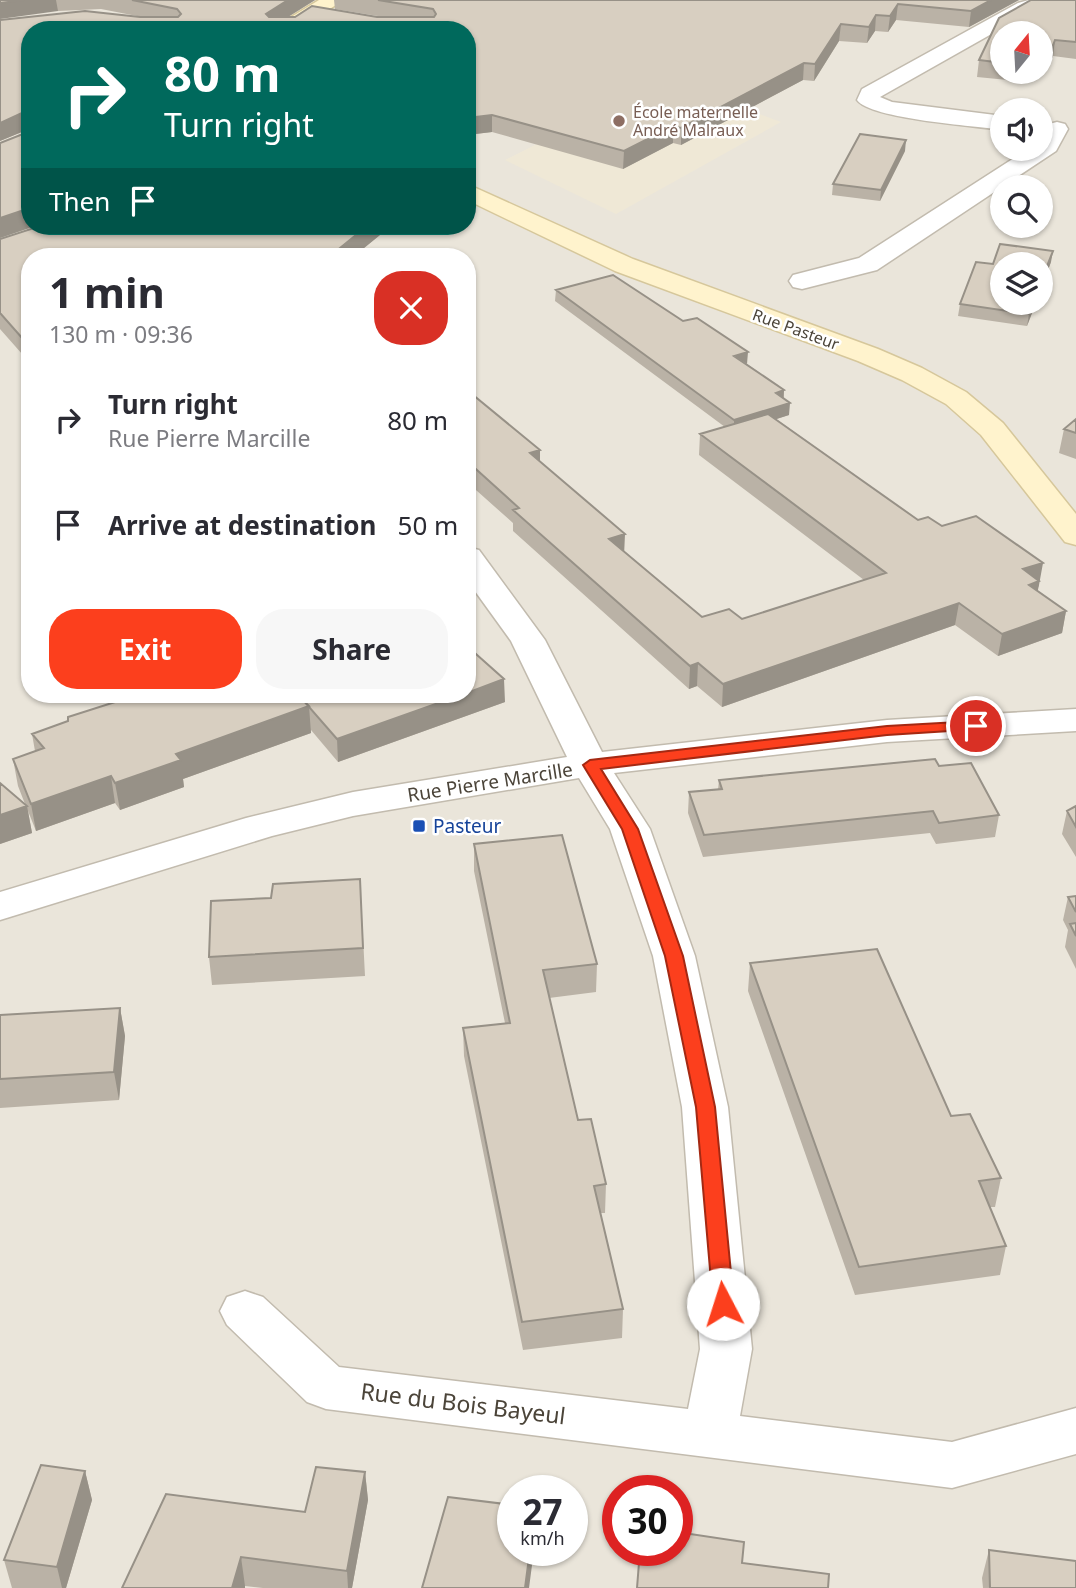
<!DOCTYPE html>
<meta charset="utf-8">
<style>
body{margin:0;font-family:"Noto Sans",sans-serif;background:#f7f7f7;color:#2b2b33;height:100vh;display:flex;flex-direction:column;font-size:26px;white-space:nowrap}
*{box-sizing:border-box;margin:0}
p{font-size:23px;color:#7c7c81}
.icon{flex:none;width:38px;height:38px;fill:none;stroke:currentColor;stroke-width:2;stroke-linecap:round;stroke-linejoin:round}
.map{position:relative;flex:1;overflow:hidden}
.panel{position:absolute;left:21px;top:248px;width:455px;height:455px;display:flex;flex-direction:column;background:#fff;border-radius:28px;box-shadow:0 2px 5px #0004}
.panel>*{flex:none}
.hud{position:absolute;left:21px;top:21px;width:455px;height:214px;border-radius:28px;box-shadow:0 2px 5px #0004;background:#00695c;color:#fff;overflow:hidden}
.needle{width:46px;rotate:18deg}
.buttons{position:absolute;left:990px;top:21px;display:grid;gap:14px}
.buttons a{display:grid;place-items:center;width:63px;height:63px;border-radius:50%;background:#fff;box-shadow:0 2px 5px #0004;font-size:35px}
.speed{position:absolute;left:497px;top:1475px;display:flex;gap:14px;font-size:35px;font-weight:700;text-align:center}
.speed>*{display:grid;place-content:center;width:91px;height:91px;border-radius:50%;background:#fff;box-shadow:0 2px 5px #0004;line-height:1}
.speed small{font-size:18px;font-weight:400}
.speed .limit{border:10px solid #d22;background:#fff;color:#111}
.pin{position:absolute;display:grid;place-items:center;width:60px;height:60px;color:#fff;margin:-30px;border:4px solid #fff;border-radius:50%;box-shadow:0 2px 7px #0007}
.me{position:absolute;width:77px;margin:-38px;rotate:355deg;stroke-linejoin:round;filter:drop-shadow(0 0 5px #0008)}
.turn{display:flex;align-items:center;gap:24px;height:147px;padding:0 28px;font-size:32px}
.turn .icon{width:91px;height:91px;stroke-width:2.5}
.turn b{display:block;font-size:49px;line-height:60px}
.then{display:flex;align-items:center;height:66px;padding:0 28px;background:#0003;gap:14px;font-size:26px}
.round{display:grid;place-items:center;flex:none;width:74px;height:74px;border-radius:28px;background:#f7f7f7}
.headline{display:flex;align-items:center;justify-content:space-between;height:119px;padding:0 28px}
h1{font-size:42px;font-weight:700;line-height:52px}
.action{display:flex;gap:14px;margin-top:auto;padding:14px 28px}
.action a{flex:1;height:80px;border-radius:28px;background:#fc3f1d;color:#fff;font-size:28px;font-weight:700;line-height:80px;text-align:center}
.action a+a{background:#f7f7f7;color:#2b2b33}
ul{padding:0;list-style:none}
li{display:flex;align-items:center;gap:21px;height:105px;padding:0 28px}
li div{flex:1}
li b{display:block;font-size:26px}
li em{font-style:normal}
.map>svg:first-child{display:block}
</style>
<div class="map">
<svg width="1076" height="1588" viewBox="0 0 1076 1588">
<rect width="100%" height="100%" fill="#f6f3ec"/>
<path fill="#eae5da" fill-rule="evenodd" d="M0 0H1076V1588H0ZM30 30H467V226H30ZM1003 33H1041V72H1003ZM1003 110H1041V149H1003ZM1003 187H1041V226H1003ZM30 257H467V695H30ZM1003 264H1041V303H1003ZM513 1491H572V1550H513ZM618 1491H677V1550H618Z"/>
<path fill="#efe8d6" d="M740 107 781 122 616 214 505 160 565 130Z"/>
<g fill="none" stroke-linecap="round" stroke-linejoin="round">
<defs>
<path id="street" d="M1029 0H1063L1060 4 1032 11 880 97 892 102 1003 116V130C976 126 870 119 857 100L862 89 1018 3Z
M1057 122 1065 124 1068 129 1056 151 877 270 802 289 793 287 789 281 793 275 859 258 1028 149H1041C1041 138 1043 133 1049 124Z
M467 547 479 550 545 640 602 752 887 720 1076 709V731L887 742 614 773 650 829 695 956 728 1107 752 1349 740 1416 952 1442 1076 1408V1454L952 1488 326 1409 307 1402 227 1325 220 1311 227 1297 245 1291 263 1297 339 1367 688 1409 700 1349 682 1107 653 956 610 829 579 778 353 816 272 836 0 920V892L246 818 353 792 567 757 511 641 467 580Z"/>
<path id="secondary" d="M319 0H344L296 30H270Z
M467 184 633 259 878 349 922 368 966 392 1003 423 1076 514V545L1065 542 981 435 946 404 902 380 858 361 615 271 467 200Z"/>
</defs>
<use href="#street" stroke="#c2bbae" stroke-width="3"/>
<use href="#secondary" stroke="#d6c79b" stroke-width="3"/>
<use href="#street" fill="#fff" fill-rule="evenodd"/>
<use href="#secondary" fill="#fff3cd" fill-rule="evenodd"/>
</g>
<path fill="#bab2a6" d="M0 0H315L288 17H384L335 9 334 0H1019L969 27 896 20 888 32 875 31 867 43 839 41 814 81 803 80 681 145 673 143 623 169 492 132 467 135V30H30V226H35L0 238 29 129 0 141V20L137 16 101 9 58 11Z
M1031 0H1076V59L1053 56 1047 70 1041 69V33H1003V72H1032L1027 82 977 77 979 60 999 18Z
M905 151 880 201 832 195 833 184Z
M40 226H391L353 257H30V363L0 329V239Z
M1051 262 1027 326 958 316 960 304 993 264Z
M556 290 747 364 784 390V398L789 415 776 419 918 520 942 526 1039 585 1037 590 1066 611 1062 633 998 656 955 625 722 707 697 686 689 689 513 531V523L467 482V390L540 462 624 551 702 617 742 619 864 580 699 455 700 434 725 427 555 301Z
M1076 419V459L1059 453 1064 429Z
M302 699 505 702 338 762 311 730V733L183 779 184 787 120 810 115 803 36 831 28 811 32 833 0 844V783L25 804 18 786 13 759 35 751 32 734Z
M939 766 999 815 995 837 936 844 930 833 703 857 688 813 689 792 718 790 719 780Z
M1076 806V857L1062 834 1067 811Z
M474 844 597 964 596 992 549 998 578 1120 606 1184 605 1213H600L623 1309 622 1338 523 1350 464 1056 463 1028 505 1023 474 871Z
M360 879 365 976 212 985 209 957 271 898Z
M1068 897 1076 912V969L1065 947 1068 930 1063 920Z
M750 963 951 1116 1001 1178 995 1207H990L1006 1246 1000 1275 855 1295 748 991Z
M120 1008 125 1036 119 1100 0 1108V1015Z
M85 1471 92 1500 66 1588H12L4 1560Z
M365 1472 368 1500 352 1588H263L245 1586 122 1588 305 1512Z
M989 1550 1076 1588H983L982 1578Z"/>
<path fill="#979187" d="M24 0H56L58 11 0 19V3Z
M288 0H315L267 30 266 14Z
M991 0H1019L969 27 971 11Z
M898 4 896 20 888 32 890 16Z
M876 15 875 31 867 43 869 27Z
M841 24 839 41 814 81 815 64Z
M1055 40 1053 56 1047 70 1050 53Z
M804 63 803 80 681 145V128Z
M26 111 29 129 0 141V123Z
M492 115V132L467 135V118Z
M673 126V143L623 169 624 151Z
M906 140 905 151 880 201 881 190Z
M30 208V226H35L0 238V218Z
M367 226H391L353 257H329Z
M1053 251 1051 262 1041 288V281Z
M1033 303H1036L1027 326 1029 314Z
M748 352 747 364 734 356Z
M784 390 783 403 776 393Z
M790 403 789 415 734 433V420Z
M540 450V471L530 453Z
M625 534 624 556 609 539Z
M1043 563 1039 585 1035 603 1023 569Z
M959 603 955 625 722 707 723 684Z
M1066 611 1062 633 998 656 1002 634Z
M698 663 697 686 689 689 690 666Z
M504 679 505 702 338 762 337 739 461 695H467V693Z
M309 706 311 733 183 779 184 787 120 810 115 783 176 754Z
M111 776 115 803 36 831 31 804Z
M27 806 32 833 0 844V815Z
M120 1008 125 1036 119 1100 114 1072Z
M85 1471 92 1500 66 1588H62L57 1567Z
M365 1472 368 1500 352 1588H348L347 1571Z
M530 1550H534L529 1588H525Z
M241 1557 245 1586V1588H232Z"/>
<path fill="#d8cfc1" stroke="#979187" stroke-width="2" d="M0 0H24L0 3Z
M132 0H288L266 14 269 17H295L312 6 377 17H434L436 14 433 9 378 0H991L971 11 898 4 890 16 876 15 869 27 841 24 815 64 804 63 681 128 673 126 624 151 492 115 467 118V30H30V208L0 218V143L28 132 29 112 26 111 0 123V20L85 11 140 17H178L181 14 177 9Z
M1031 0H1076V42L1055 40 1050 53H1041V33H1003V63L979 60 999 18Z
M860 134 906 140 881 190 833 184Z
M40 226H367L329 257H30V347L0 313V239Z
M1000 244 1053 251 1041 281V264H1003V303H1033L1029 314 960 304 976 262 993 264Z
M613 275 683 321 697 318 748 352 734 356 784 390 776 393 790 403 734 420 556 290Z
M467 390 540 450 530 453 625 534 609 539 702 617 729 609 742 619 886 573 700 434 768 414 918 520 928 517 942 526 976 516 1043 563 1023 569 1039 581 1029 585 1066 611 1002 634 959 603 723 684 698 663 690 666 513 510 519 508 467 461Z
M1076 419V433L1064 429Z
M467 646 504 679 467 693Z
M137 695H298L309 706 176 754 181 760 115 783 111 776 31 804 13 759 44 748 32 734 68 721V717Z
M312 695H461L337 739 302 699Z
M935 759 939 766 971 763 999 815 939 823 933 811 704 835 689 792 722 789 719 780Z
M0 783 27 806 0 815Z
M1076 806V827L1067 811Z
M562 835 597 964 543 970 578 1120 591 1119 606 1184 594 1186 623 1309 522 1322 463 1028 510 1023 474 844Z
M360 879 363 948 209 957 211 901 271 898 273 884Z
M1076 896V912L1068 897Z
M1076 923V936L1070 924Z
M877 949 951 1116 970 1114 1001 1178 979 1181 1006 1246 859 1267 750 963Z
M120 1008 114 1072 0 1079V1015Z
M41 1465 85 1471 57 1567 4 1560Z
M316 1467 365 1472 347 1571 241 1557 232 1588H122L166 1494 305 1512Z
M448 1497 513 1505V1550H530L525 1588H422Z
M677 1532 744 1542 742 1563 829 1574 828 1588H637L640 1550H677Z
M989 1550 1076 1561V1588H990Z"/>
<path fill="#fc3f1d" stroke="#a42913" stroke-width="2" d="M976 721 983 726 981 729 887 735 601 769 638 829 683 956 715 1107 734 1304 731 1310 723 1312 716 1310 713 1304 696 1107 665 956 622 829 583 765 590 760 887 726Z"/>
<circle fill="#8d6e63" stroke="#fff" stroke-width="2.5" cx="619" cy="121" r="7"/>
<rect fill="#1a4fb4" stroke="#fff" stroke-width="2.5" x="412" y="819" width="14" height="14" rx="3.5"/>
<g text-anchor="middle" stroke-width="5" stroke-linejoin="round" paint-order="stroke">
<g font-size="16" fill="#785e54" stroke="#fff" text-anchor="start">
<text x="633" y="118">École maternelle<tspan x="633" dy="18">André Malraux</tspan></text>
</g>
<g font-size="16" fill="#4b4439" stroke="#fff">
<text transform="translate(796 329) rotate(20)" y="6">Rue Pasteur</text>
</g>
<g font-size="19" fill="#4b4439" stroke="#fff">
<text transform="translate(490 782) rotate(-9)" y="7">Rue Pierre Marcille</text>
</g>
<g font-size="19" fill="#164399" stroke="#fff" text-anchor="start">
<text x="433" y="833">Pasteur</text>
</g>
<g font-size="23" fill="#4b4439" stroke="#fff">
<text transform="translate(463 1404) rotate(7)" y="8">Rue du Bois Bayeul</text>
</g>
</g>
</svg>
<div class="buttons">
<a><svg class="needle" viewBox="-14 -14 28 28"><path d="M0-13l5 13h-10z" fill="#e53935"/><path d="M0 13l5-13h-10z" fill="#7c7c81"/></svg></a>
<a><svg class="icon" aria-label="sound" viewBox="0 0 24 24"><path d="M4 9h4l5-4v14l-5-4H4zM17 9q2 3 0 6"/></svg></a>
<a><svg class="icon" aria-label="search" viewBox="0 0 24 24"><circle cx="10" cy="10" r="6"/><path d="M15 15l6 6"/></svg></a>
<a><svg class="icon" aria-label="layers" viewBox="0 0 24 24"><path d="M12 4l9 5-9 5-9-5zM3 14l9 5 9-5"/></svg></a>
</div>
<div class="speed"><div>27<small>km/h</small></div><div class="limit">30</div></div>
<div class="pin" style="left:976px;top:726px;background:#d93025"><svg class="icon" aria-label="arrive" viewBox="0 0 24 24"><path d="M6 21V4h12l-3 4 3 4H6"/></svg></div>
<svg class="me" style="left:723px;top:1304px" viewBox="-20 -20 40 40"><circle r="19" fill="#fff"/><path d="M0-13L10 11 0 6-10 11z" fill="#fc3f1d"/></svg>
<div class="hud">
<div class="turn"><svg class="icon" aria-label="right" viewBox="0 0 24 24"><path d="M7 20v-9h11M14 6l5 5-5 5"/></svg><div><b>80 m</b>Turn right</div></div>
<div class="then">Then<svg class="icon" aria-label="arrive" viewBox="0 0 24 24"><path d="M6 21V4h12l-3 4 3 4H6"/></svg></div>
</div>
<section class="panel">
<div class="headline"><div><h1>1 min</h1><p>130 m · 09:36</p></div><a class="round" style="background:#d93025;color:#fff"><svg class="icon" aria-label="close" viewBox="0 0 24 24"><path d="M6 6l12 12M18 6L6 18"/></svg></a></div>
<ul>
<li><svg class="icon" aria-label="right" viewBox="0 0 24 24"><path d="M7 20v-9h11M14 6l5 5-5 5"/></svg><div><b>Turn right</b><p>Rue Pierre Marcille</p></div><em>80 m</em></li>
<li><svg class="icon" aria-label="arrive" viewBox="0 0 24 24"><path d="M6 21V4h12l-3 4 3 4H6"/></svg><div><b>Arrive at destination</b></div><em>50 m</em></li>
</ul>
<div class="action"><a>Exit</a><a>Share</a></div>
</section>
</div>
